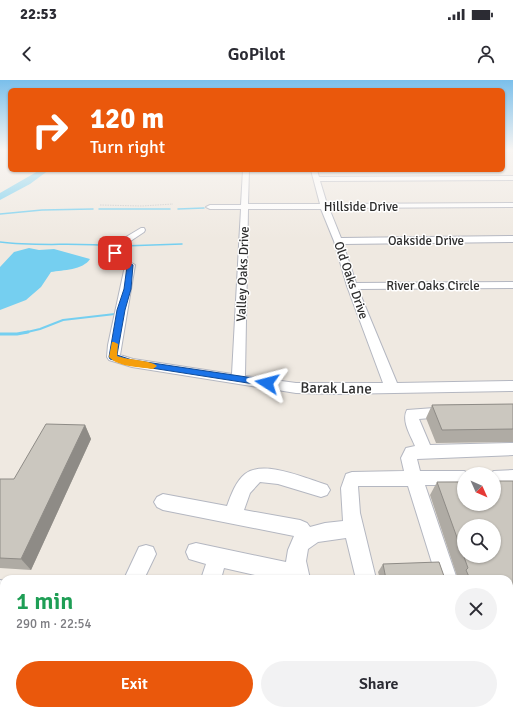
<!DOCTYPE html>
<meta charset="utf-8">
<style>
body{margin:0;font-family:Signika,sans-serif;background:#f2f2f3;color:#2b2b33;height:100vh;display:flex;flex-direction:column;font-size:15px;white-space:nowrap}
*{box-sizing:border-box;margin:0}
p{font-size:13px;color:#7c7c81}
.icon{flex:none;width:22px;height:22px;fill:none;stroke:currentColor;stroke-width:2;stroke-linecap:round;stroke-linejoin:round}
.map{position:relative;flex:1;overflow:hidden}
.details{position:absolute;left:0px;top:495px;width:513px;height:140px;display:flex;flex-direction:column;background:#fff;border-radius:12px 12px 0 0;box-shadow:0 1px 3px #0004}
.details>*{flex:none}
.banner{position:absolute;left:8px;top:8px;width:497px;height:84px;border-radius:6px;box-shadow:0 1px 3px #0004;background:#ea580c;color:#fff;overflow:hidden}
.needle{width:26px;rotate:135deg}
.fabs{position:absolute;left:457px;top:387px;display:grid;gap:8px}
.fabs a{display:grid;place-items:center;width:44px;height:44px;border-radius:50%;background:#fff;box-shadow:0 1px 3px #0004;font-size:20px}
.pin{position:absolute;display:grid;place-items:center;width:34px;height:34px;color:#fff;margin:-17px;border-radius:8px;box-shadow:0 2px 6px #0006}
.me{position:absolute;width:44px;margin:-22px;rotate:279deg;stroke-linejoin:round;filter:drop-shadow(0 0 3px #0008)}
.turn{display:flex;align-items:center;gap:14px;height:84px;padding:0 16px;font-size:18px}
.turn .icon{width:52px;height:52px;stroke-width:2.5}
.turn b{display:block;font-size:28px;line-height:34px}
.round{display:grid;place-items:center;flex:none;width:42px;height:42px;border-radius:21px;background:#f2f2f3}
.headline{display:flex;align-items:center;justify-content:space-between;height:68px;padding:0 16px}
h1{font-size:24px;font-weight:600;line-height:30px;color:#1e9e55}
.action{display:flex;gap:8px;margin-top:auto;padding:8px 16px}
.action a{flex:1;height:46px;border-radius:24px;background:#ea580c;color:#fff;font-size:16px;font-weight:600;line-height:46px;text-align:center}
.action a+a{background:#f2f2f3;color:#2b2b33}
.status{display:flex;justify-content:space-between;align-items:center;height:28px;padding:0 20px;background:#fff;direction:ltr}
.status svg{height:11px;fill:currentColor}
header{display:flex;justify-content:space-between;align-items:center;height:52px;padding:0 16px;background:#fff;font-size:18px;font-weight:600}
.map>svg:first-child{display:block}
</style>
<div class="status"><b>22:53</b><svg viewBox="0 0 49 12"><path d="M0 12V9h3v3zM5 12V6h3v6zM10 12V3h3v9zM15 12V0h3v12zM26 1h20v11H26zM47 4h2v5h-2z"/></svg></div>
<header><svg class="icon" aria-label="back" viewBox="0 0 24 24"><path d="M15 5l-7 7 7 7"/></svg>GoPilot<svg class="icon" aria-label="person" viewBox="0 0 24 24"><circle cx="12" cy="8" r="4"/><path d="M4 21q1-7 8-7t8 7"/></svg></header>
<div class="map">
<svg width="513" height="635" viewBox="0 0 513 635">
<rect width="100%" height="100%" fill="#efe9e1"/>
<path fill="#75cff0" d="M29 168 39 170 54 169 90 179C83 190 63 190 51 192L41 207 26 220 0 230V187L14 172Z"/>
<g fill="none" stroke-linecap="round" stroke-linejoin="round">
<path stroke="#75cff0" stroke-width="1.5" d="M99 129H170
M178 129 204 128
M0 134 42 130 93 129
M0 162C37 167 75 162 113 166
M123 166 182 164"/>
<path stroke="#75cff0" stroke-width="2" d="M23 253 40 249 63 240 115 234"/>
<path stroke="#75cff0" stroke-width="3" d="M0 254H17L28 252"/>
<path fill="#75cff0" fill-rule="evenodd" d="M40 90H49L30 104 0 120V113Z"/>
<defs>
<path id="minor" d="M243 90H249L248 124H320L311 90H317L319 97 513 96V100L320 101 327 124 513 123V127L329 128 341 158 513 156V162L343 164 356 203 513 202V208L358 209 397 303 513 301V311L336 314 296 313 132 287 109 280 107 277 108 265 125 186 116 182 110 173 116 163 141 148H144L145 150 144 152 123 166 120 173 123 178 135 185 120 275 133 279 232 294 241 129H210L206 127 210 125H241ZM248 129H321L334 161 347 206 383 303H296L245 296Z
M448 327 453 328 455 332 453 336 419 339 430 365 513 363V375L417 379 420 391H464L470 394H464V405H425L457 499H437L408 406H358L360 433 376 499H356L346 458 318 462 308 469 306 481 310 499H273L224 488 221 499H201L206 484 189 479 186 472 189 465 196 463 286 482 288 470 294 456 163 430 157 427 154 422 157 417 163 414 227 426C231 415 236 401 245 394 263 380 302 397 321 403L327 405 330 410 327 415 321 417 278 404 260 402 250 413 244 430 300 440 307 443 310 447 325 443 343 441 341 408 346 394 352 392 404 391 401 378 406 368 415 366C411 356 401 341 407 330Z
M513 390V404L494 405V394H488L494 391Z
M146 465 153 467 156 474 144 499H124L139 467Z
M0 500 4 501V544L0 546Z
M509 551H513V573H509Z
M158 631H219L220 635H157Z
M300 631H324V635H300Z
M383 631H407L408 635H384Z
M477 631H502L503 635H478Z"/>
</defs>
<use href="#minor" stroke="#b4b7c1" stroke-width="2"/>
<path stroke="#c9c9c9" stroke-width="1" stroke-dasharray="1.5 1" stroke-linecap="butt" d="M100 125 142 126 173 124"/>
<use href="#minor" fill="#fff" fill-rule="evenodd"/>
</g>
<path fill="#afaba4" d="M513 324V362L436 363 426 338 432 325Z
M85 345 91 359 31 490 0 488V399H14Z
M513 401V523L512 521H509V499H458L430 415 437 402Z
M383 484 445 499H380L378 492Z"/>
<path fill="#8e8b86" d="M85 345 91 359 31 490 21 479Z"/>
<path fill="#cbc7bf" stroke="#8e8b86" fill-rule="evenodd" d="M513 324V349L442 350 432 325Z
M46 344 85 345 21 479 0 478V399H14Z
M494 401H513V511H509V499H470L466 490 468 488 437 402H464V424H494ZM464 446H494V476H464Z
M439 482 445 499H386L383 484Z"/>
<linearGradient id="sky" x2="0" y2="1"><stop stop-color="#7abfeb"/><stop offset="0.44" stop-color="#f8f5f2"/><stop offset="1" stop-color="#f8f5f2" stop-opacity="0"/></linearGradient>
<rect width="513" height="159" fill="url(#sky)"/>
<path fill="#1a73e8" stroke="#114b97" d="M115 171 117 172 122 178 133 185 131 209 125 230 117 275 132 280 267 300 272 303 270 305 267 306 132 285 110 279 109 277 117 230 124 209 127 186 117 181 112 173Z"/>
<path fill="#f59e0b" d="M112 262H114L118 264 117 276C127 280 151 280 157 286L153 289C140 287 118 287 109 277Z"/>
<g text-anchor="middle" stroke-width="3" stroke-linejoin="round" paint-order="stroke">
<g font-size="13" fill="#2e2e2e" stroke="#fff">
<text x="361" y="131">Hillside Drive</text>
<text x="426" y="165">Oakside Drive</text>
<text transform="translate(242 194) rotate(-88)" y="5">Valley Oaks Drive</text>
<text transform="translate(352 200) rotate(71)" y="5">Old Oaks Drive</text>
<text x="433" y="210">River Oaks Circle</text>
</g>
<g font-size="15" fill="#2e2e2e" stroke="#fff">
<text transform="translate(336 308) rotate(1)" y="5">Barak Lane</text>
</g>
</g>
</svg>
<div class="fabs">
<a><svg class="needle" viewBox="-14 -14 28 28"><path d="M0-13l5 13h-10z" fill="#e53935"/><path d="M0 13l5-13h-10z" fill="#7c7c81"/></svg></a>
<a><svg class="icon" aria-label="search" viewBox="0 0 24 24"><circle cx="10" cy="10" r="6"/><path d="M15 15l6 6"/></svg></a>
</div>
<div class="pin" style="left:115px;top:173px;background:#d93025"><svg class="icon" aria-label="arrive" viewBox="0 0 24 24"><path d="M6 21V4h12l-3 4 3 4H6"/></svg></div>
<svg class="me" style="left:267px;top:303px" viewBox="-20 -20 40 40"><path d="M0-17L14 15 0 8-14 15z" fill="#1a73e8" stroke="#fff" stroke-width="4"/></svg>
<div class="banner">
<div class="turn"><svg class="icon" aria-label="right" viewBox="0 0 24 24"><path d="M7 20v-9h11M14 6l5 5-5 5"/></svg><div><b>120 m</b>Turn right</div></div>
</div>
<section class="details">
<div class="headline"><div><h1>1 min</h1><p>290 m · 22:54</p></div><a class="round"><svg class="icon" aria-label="close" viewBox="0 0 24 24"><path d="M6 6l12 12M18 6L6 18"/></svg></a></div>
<div class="action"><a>Exit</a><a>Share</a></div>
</section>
</div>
